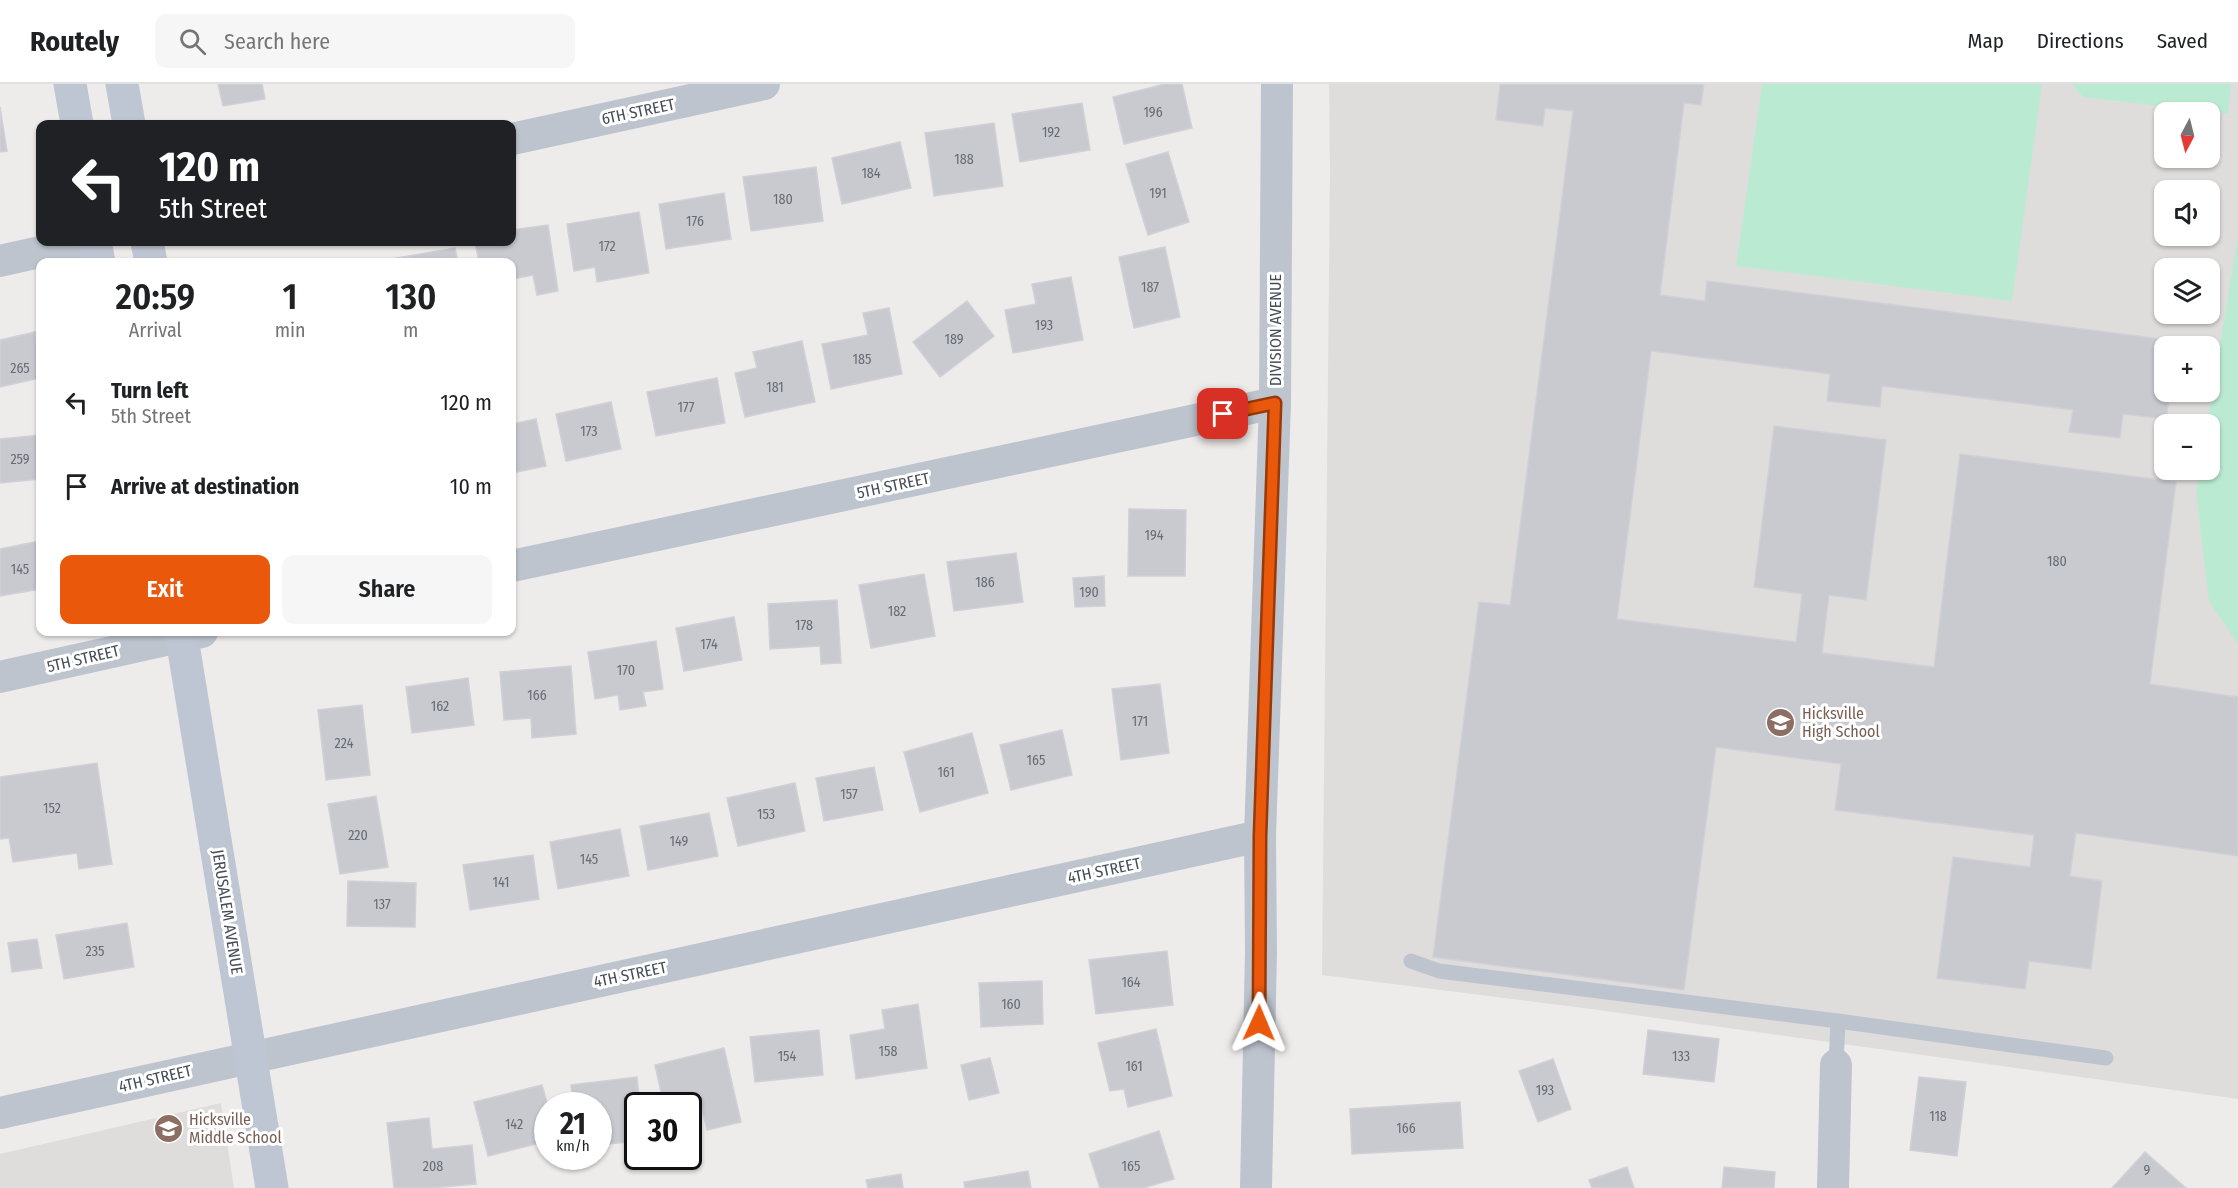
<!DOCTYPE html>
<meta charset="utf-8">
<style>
body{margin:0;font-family:"Fira Sans Condensed",sans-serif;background:#f6f6f6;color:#202124;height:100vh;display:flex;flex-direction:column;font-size:22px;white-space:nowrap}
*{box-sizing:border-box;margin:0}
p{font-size:20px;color:#757577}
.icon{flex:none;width:33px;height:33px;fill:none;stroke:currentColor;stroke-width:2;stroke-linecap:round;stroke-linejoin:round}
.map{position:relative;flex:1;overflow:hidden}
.side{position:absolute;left:36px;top:174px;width:480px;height:378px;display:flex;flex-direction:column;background:#fff;border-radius:12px;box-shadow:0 2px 4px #0004}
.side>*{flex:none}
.guide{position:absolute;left:36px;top:36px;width:480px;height:126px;border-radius:12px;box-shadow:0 2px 4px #0004;background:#202124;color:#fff;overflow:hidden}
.needle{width:39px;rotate:187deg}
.tools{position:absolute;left:2154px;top:18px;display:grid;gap:12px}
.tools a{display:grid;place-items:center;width:66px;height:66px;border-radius:12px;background:#fff;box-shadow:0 2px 4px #0004;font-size:30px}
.speed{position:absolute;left:534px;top:1008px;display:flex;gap:12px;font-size:30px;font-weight:700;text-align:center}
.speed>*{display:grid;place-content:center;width:78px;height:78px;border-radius:50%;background:#fff;box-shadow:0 2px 4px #0004;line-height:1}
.speed small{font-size:15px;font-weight:400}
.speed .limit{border:3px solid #111;border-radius:9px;background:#fff;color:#111}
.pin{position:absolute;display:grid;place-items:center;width:51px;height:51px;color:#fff;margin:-26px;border-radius:12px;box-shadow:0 3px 9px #0006}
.me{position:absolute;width:66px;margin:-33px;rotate:1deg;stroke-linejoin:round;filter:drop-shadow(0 0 4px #0008)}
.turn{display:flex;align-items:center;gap:21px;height:126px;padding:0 24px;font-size:27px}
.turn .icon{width:78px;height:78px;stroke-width:2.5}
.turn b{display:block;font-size:42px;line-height:51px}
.eta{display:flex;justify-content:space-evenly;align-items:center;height:102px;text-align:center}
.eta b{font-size:36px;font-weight:600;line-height:42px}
.primary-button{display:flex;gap:12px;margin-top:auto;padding:12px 24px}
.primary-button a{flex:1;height:69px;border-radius:12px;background:#ea580c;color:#fff;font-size:24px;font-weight:600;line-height:69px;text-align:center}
.primary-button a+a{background:#f6f6f6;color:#202124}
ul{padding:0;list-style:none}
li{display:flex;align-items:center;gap:18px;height:84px;padding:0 24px}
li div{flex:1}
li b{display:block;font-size:22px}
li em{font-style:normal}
header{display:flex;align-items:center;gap:36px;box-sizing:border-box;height:84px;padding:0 30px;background:#fff;border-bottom:2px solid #e0e0e0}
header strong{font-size:28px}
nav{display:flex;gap:33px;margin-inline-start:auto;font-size:21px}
.search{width:420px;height:54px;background:#f6f6f6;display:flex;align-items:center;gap:15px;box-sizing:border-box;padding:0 21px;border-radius:12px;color:#757577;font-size:22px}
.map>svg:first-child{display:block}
</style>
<header>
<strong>Routely</strong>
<div class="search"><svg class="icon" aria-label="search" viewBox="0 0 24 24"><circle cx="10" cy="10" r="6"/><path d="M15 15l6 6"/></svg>Search here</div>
<nav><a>Map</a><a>Directions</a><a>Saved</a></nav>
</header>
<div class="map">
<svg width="2238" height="1104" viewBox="0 0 2238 1104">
<rect width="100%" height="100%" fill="#eeeceb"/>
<path fill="#dfdddc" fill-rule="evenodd" d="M1329 0H2238V1015L1591 925 1322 891 1330 86ZM2164 28H2210V74H2164ZM2164 106H2210V152H2164ZM2164 184H2210V230H2164ZM2164 262H2210V308H2164ZM2164 340H2210V386H2164Z
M221 1019 234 1104H0V1070Z"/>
<path fill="#bbead3" d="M1762 0H2042L2012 217 1736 182Z
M2072 0H2231L2228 30 2083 13Z
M2238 152V560L2209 517 2196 409 2200 386H2210V340H2207Z"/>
<path fill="#c9cad0" stroke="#d0d1d7" stroke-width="1.5" d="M218 0H262L265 15 223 22Z
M1165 0H1182L1192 44 1124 60 1113 13Z
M1500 0H1704L1701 21 1684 19 1660 211 1705 217 1707 197 2176 257V262H2164V308H2170L2166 335 2123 330 2120 354 2069 348 2073 326 1882 302 1880 323 1827 317 1830 290 1651 267 1617 535 1796 558 1802 510 1754 503 1774 342 1886 356 1866 516 1829 511 1822 569 1934 583 1960 370 2176 398 2150 600 2238 613V772L2076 749 2070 792 2102 797 2091 885 2029 877 2025 905 1937 894 1953 773 2030 783 2034 751 1835 726 1841 680 1716 663 1684 906 1433 873 1479 518 1510 521 1573 27 1545 24 1543 42 1496 36Z
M1082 19 1090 66 1020 78 1012 30Z
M0 23 7 67 0 68Z
M994 39 1003 102 934 112 925 49Z
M900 58 911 104 842 120 832 74Z
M1168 68 1189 138 1148 151 1126 80Z
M816 83 823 137 751 147 743 93Z
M724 109 731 155 666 165 659 120Z
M639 128 649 189 597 198 595 183 574 187 567 140Z
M548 141 558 207 537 211 533 191 512 195V178H479L475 158H512V146Z
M1165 163 1180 233 1134 244 1119 173Z
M455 164 458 178H385V176Z
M1071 193 1083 256 1013 269 1005 226 1036 220 1032 200Z
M967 217 994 252 940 293 913 258Z
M889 224 902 290 831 305 822 260 868 251 863 229Z
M35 248 40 275V294L0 303V256Z
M802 257 815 318 745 333 735 289 757 284 753 268Z
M717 294 725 339 656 352 647 308Z
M611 318 621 365 566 377 556 330Z
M536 335 546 382 512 389V340Z
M40 351V395L0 399V355Z
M1129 425 1186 426 1185 492H1128Z
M40 457V505L0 512V465Z
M1016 469 1023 518 954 527 947 478Z
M924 490 935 552 871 564 859 501Z
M1104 492 1105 522 1075 523 1073 494Z
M837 516 841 579 821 580 820 562 770 565 768 520Z
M734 533 742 576 684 587 676 544Z
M656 557 663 605 643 608 646 622 620 626 618 611 595 615 588 568Z
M571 582 576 650 532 654 531 634 504 636 500 588Z
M468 594 474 641 412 649 406 603Z
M1160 600 1169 669 1121 676 1112 605Z
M362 621 370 691 326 696 318 626Z
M1062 646 1072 691 1011 706 1000 661Z
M972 649 988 709 920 728 904 668Z
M97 679 112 780 79 785 77 769 13 778 9 754 0 755V693Z
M874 683 883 726 824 737 816 694Z
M795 699 805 747 738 762 727 714Z
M376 712 388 783 340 790 328 720Z
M709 729 718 772 648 786 640 742Z
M620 745 629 792 558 805 550 758Z
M533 771 539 815 470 826 463 781Z
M348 797 416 799 415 843 347 842Z
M127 839 134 883 64 895 56 851Z
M37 855 42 884 12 888 8 859Z
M1167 867 1173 921 1096 930 1089 876Z
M1042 897 1043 940 981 943 979 899Z
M918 920 927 984 856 995 850 951 885 945 882 926Z
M1156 945 1172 1012 1128 1023 1124 1005 1110 1007 1098 959Z
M819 946 823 991 755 998 750 953Z
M1648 946 1719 955 1714 998 1643 990Z
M724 964 741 1038 707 1046 701 1021 688 1024V1022H664L655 981Z
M990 974 999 1009 969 1016 961 981Z
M1553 975 1571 1025 1538 1038 1519 987Z
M637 993 640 1022H638V1057L598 1061V1022H573L571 1001Z
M1919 993 1966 998 1957 1072 1910 1066Z
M542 1001 548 1022V1057L488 1072 474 1018Z
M1460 1018 1463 1064 1352 1070 1350 1025Z
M429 1034 432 1065 472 1061 476 1100 430 1104H394L387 1039Z
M1159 1047 1174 1095 1143 1104H1100L1089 1070Z
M2145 1068 2186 1104H2112Z
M1627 1083 1634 1104H1592L1589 1096Z
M1724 1083 1775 1088 1774 1104H1722Z
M1028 1087 1031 1104H965L964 1098Z
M901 1090 903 1104H868L866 1096Z"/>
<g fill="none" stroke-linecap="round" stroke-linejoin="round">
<path stroke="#bdc4cd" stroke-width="15" d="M1411 877 1439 887 1838 937 1836 981
M1838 937 2106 974"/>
<path stroke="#bdc4cd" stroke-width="32" d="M512 55 764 0
M0 177 85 158
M512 482 1275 319
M0 593 202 548
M0 1029 1260 752
M1256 1104 1261 868 1260 752 1275 319 1277 0
M1833 1104 1836 981"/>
<path stroke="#bfc6d3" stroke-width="33" d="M70 0 77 40
M122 0 129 40
M95 158 99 178
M147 158 151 178
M181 548 272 1104"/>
</g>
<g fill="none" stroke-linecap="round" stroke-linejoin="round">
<defs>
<path id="route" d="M1223 330 1275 319 1260 752 1259 939"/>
</defs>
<use href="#route" stroke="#983908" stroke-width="15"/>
<use href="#route" stroke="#ea580c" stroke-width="10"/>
</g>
<defs>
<symbol id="school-disc" viewBox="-11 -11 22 22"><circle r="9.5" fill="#8d6e63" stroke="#fff"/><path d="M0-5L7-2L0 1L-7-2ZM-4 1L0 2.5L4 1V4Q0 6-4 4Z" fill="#fff"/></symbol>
</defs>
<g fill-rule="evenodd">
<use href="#school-disc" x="1764" y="622" width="33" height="33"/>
<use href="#school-disc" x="152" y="1028" width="33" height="33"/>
</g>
<g text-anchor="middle" stroke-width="6" stroke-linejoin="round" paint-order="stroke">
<g font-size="14" fill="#666c75">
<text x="1153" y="33">196</text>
<text x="1051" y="53">192</text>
<text x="964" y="80">188</text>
<text x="871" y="94">184</text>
<text x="1158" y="114">191</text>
<text x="783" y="120">180</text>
<text x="695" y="142">176</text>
<text x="607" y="167">172</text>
<text x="1150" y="208">187</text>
<text x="1044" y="246">193</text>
<text x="954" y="260">189</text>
<text x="862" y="280">185</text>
<text x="20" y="289">265</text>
<text x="775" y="308">181</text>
<text x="686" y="328">177</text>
<text x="589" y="352">173</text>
<text x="20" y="380">259</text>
<text x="1154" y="456">194</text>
<text x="2057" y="482">180</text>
<text x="20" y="490">145</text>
<text x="985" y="503">186</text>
<text x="1089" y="513">190</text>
<text x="897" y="532">182</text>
<text x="804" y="546">178</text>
<text x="709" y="565">174</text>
<text x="626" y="591">170</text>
<text x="537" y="616">166</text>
<text x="440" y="627">162</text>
<text x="1140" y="642">171</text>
<text x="344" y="664">224</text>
<text x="1036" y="681">165</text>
<text x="946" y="693">161</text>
<text x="849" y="715">157</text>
<text x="52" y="729">152</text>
<text x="766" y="735">153</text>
<text x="358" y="756">220</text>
<text x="679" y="762">149</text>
<text x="589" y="780">145</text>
<text x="501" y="803">141</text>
<text x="382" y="825">137</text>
<text x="95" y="872">235</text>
<text x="1131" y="903">164</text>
<text x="1011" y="925">160</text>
<text x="888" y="972">158</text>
<text x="787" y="977">154</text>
<text x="1681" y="977">133</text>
<text x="1134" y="987">161</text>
<text x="1545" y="1011">193</text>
<text x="1938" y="1037">118</text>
<text x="514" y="1045">142</text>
<text x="1406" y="1049">166</text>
<text x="433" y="1087">208</text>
<text x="1131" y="1087">165</text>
<text x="2147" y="1091">9</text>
</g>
<g font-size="16" fill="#454d57" stroke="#fff">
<text transform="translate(638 27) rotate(-12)" y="6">6TH STREET</text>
<text transform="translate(1275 246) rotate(-90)" y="6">DIVISION AVENUE</text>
<text transform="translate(893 401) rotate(-12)" y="6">5TH STREET</text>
<text transform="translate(83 574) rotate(-13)" y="6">5TH STREET</text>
<text transform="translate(1104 786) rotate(-12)" y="6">4TH STREET</text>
<text transform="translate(228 828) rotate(81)" y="6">JERUSALEM AVENUE</text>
<text transform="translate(630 890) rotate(-12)" y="6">4TH STREET</text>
<text transform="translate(155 994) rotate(-13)" y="6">4TH STREET</text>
</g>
<g font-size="16" fill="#785e54" stroke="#fff" text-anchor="start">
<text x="1802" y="635">Hicksville<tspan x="1802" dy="18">High School</tspan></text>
<text x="189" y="1041">Hicksville<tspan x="189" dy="18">Middle School</tspan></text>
</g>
</g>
</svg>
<div class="tools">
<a><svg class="needle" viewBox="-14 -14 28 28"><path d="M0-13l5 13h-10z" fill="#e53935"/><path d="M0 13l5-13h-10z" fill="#757577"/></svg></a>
<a><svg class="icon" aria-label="sound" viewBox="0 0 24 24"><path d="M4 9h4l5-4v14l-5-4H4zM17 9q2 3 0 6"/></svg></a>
<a><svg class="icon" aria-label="layers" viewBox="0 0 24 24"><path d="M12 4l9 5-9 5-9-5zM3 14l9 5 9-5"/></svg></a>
<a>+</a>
<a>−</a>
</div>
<div class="speed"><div>21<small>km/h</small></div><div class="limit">30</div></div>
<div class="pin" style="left:1223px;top:330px;background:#d93025"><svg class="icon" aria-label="arrive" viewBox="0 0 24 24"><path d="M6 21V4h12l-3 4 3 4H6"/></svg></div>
<svg class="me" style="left:1259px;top:939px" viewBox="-20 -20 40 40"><path d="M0-17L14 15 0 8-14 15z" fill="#ea580c" stroke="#fff" stroke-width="4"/></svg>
<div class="guide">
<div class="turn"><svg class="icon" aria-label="left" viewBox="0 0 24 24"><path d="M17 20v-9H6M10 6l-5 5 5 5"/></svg><div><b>120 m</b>5th Street</div></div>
</div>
<section class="side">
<div class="eta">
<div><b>20:59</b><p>Arrival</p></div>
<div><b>1</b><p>min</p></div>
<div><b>130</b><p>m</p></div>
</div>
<ul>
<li><svg class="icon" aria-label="left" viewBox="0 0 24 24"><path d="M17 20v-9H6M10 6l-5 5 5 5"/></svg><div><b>Turn left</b><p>5th Street</p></div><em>120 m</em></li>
<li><svg class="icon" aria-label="arrive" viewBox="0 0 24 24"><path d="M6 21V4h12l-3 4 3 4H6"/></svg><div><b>Arrive at destination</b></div><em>10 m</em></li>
</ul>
<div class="primary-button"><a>Exit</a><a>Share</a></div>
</section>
</div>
